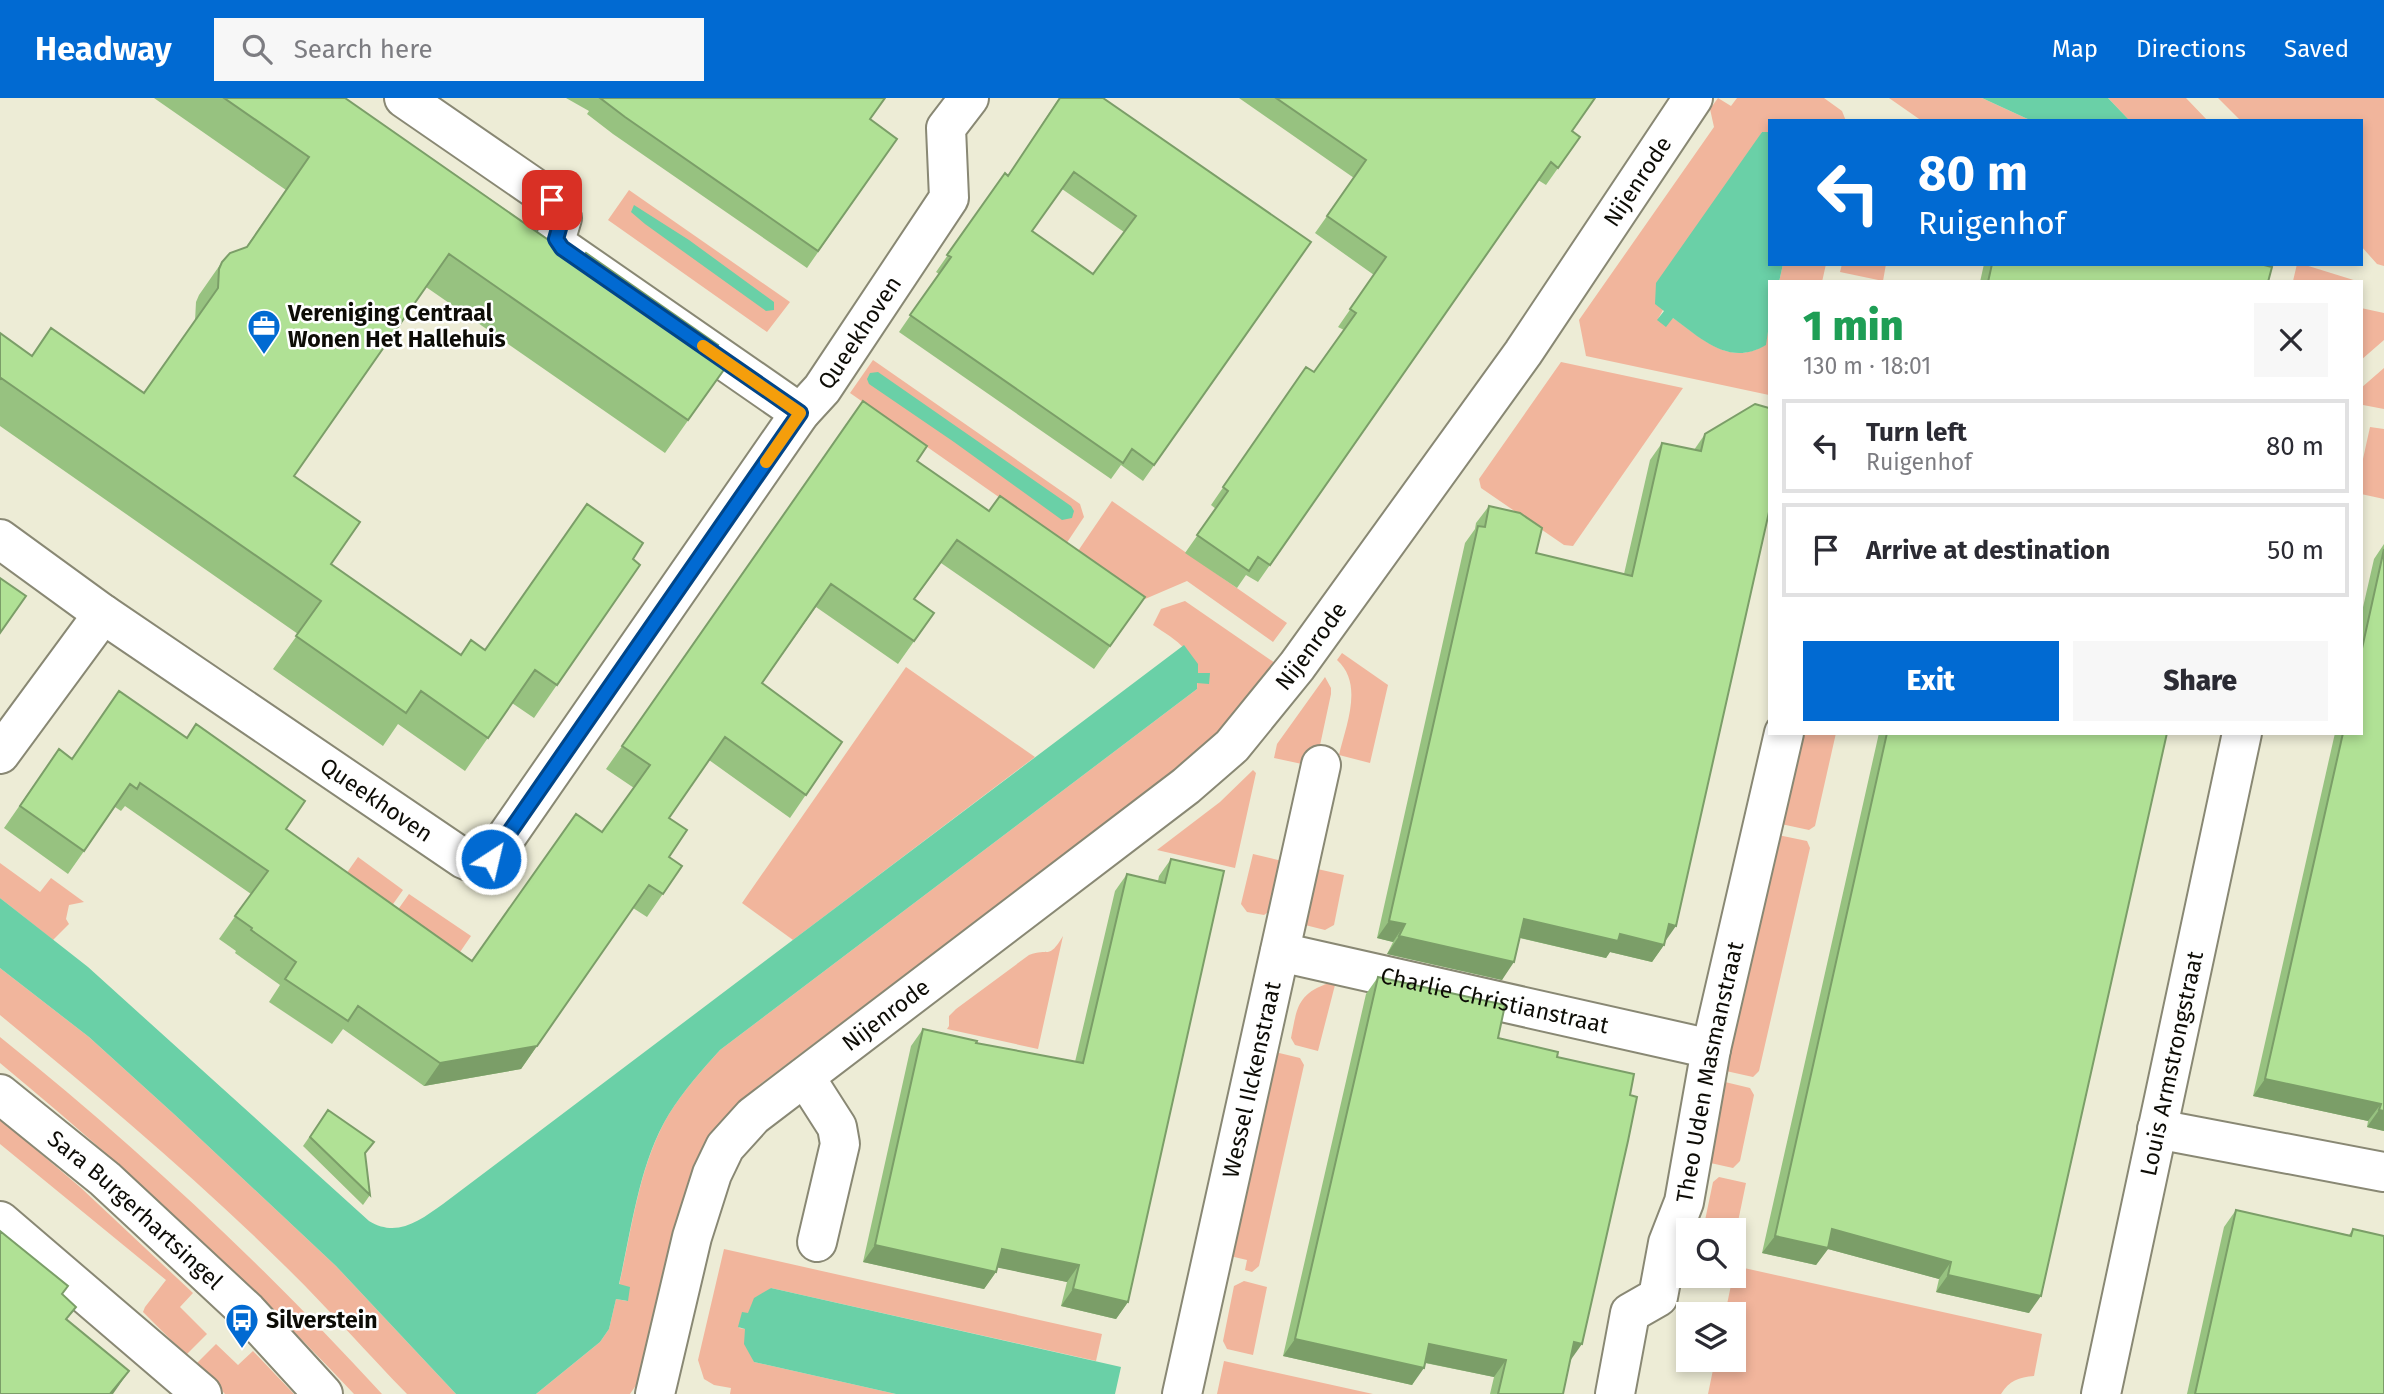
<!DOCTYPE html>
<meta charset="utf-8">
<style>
body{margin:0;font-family:"Fira Sans",sans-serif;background:#f7f7f7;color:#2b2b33;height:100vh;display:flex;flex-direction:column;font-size:26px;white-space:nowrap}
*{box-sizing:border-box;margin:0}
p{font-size:23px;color:#7c7c81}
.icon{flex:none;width:38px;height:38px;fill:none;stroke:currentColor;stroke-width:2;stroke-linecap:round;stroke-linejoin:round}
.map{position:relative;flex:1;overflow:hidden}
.sheet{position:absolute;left:1768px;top:182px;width:595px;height:455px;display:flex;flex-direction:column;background:#fff;border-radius:0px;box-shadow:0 4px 10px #0003}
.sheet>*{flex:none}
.guide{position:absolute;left:1768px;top:21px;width:595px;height:147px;border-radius:0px;box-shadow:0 4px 10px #0003;background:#016ad2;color:#fff;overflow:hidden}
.buttons{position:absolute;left:1676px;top:1120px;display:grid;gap:14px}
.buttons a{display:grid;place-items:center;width:70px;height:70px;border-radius:0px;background:#fff;box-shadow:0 4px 10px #0003;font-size:35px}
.pin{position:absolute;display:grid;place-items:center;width:60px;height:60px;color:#fff;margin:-30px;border-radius:14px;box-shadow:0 4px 10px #0006}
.me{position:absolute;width:77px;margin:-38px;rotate:35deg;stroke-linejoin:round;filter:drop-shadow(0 0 5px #0008)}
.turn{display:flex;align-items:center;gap:24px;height:147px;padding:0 35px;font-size:32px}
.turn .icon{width:91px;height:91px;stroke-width:2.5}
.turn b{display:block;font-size:49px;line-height:60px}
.round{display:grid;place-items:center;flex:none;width:74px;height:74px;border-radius:0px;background:#f7f7f7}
.summary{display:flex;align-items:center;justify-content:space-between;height:119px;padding:0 35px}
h1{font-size:42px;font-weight:800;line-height:52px;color:#1e9e55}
.primary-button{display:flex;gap:14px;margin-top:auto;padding:14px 35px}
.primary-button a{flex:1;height:80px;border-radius:0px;background:#016ad2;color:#fff;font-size:28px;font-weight:800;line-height:80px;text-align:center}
.primary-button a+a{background:#f7f7f7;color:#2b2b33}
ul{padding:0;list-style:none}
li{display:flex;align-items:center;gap:21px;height:94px;margin:0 14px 10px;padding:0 21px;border:4px solid #e1e1e2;border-radius:0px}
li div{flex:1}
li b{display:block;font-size:26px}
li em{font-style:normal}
header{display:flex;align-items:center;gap:42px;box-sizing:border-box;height:98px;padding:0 35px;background:#016ad2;color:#fff}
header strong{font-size:33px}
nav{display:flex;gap:38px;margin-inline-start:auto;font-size:24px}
.search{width:490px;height:63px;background:#f7f7f7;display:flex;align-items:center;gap:18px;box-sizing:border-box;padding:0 24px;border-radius:0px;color:#7c7c81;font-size:26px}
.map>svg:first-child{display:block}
</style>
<header>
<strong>Headway</strong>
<div class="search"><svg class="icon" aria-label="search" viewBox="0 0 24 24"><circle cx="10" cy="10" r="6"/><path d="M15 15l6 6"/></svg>Search here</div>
<nav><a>Map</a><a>Directions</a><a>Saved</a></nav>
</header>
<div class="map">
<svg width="2384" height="1296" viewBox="0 0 2384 1296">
<rect width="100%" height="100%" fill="#edecd6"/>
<path fill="#f1b59c" d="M1718 0 1731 8 1737 0H1824L1842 13 1846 23H1769V34H1762L1658 221 1673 220C1702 240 1729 269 1765 247L1769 227V297L1586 258 1579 222 1714 29 1710 11Z
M1889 0H1982L2032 23H1922Z
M2108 0H2186L2208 23H2130Z
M2218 0H2384V168L2377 166 2361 148V23H2241Z
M629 92 790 204 767 234 608 122Z
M1783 166H1826L1822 184H1779Z
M1842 166H1886L1883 183 1840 174Z
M2297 166H2302L2360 184 2293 183Z
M2361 210 2384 215V242L2361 262Z
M873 262 1080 406 1084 419 1066 446 850 295Z
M1561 264 1683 290 1573 448 1564 447 1481 390 1479 381Z
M2384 270V311L2363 307 2361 313V290Z
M2370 329 2384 331V401L2361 396V370Z
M1112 403 1287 525 1273 544 1187 483 1145 501 1078 453Z
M1185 503 1275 565 1220 632 1193 659 759 987 721 1026 695 1072 683 1101 641 1280 630 1296H536L600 1244 609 1231 616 1201 627 1203 619 1187C632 1131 639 1066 669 1016 684 992 702 972 720 952L1197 591C1199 555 1179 544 1153 527L1161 511Z
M1342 555 1388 587 1370 665 1339 657C1346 627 1364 586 1337 562Z
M906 569 1035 659 793 842 742 805Z
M1325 579 1331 590V596L1319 652 1307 651 1302 666 1274 660 1277 646Z
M1801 635H1836L1815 728 1809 732 1781 726Z
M1253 672 1256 675 1235 770 1157 752 1220 704Z
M1778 737 1807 743 1810 750 1759 973 1753 979 1726 973 1727 969Z
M1253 756 1282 763 1271 812 1264 817 1247 814 1241 806Z
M358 759 403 792 386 816 341 783Z
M0 765 40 794 51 780 84 804 69 807 66 821 69 826 53 842 0 800Z
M1313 770 1344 777 1334 827 1325 832 1305 827Z
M409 796 471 838 458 857 392 820Z
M1063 838 1038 951 947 931 949 928V918L956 911 1029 857C1049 849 1048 863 1063 838Z
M0 870 89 939 175 1017 336 1168 456 1296H407C366 1254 327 1209 285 1168 195 1079 98 998 0 917Z
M1329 885 1335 887 1318 953 1295 947 1291 940C1297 910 1297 896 1329 885Z
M0 939C136 1048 264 1167 382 1296H354C243 1178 125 1068 0 965Z
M1275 954 1300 960 1304 967 1259 1168 1252 1174 1245 1172 1247 1162 1230 1158Z
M1725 984 1750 990 1754 997 1740 1063 1733 1070 1706 1064Z
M0 1021 80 1089 193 1195 180 1209 207 1236 186 1257 143 1214 145 1209 166 1182 0 1046Z
M1719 1079 1746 1085 1734 1143V1132H1703L1713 1084Z
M724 1151 1102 1236 1096 1263 771 1190 739 1230 745 1231 754 1264 896 1296H730L731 1290 714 1287 704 1281 698 1262Z
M1735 1168 2042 1236 2034 1278C2019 1279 2009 1283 2001 1296H1708L1715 1262H1734V1216H1725Z
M1244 1183 1267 1189 1253 1257 1227 1251 1223 1243 1234 1188Z
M216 1246 238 1267 253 1253 294 1296H225L196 1266Z
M1224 1263 1373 1296H1217Z"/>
<path fill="#6ad0a7" d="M1982 0H2108L2130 23H2032Z
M1762 34H1769V166H1783L1779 184H1769V227L1766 247C1729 269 1702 241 1673 220L1666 229 1657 222 1664 213 1655 206 1656 185Z
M634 107 689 142 774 204V212L766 213 645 126 631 114Z
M878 274 1071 408 1074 413 1072 420 1062 422 954 344 869 286 867 281 870 275Z
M1184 547 1198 566V575H1210L1209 586 1197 585V591L720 952C702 972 684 992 669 1016 639 1065 632 1130 619 1186L630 1189 628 1203 616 1201 609 1231 600 1244 536 1296H456L336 1168 175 1017 89 939 0 870V800L88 869 369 1123C397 1140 419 1123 443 1106Z
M771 1190 1121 1269 1115 1296H896L754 1264 744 1246 745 1231 738 1229 742 1214 748 1215 754 1200Z"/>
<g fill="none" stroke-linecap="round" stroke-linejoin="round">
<defs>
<g id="minor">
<path d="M404 0 552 102 562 120 556 140 562 150 800 315"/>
<path id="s1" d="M0 441 103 516 464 761 478 767 491 761 800 315 822 291 949 100 946 30 969 0"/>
<path d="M0 656 103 516"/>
<path id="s2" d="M1280 854 1711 951"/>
<path d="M805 979 837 1029 840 1046 817 1144"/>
<path d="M2157 1031 2384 1074"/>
<path d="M0 1123 202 1296"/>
<path id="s3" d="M655 1296 692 1139 712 1076 725 1049 753 1018 1186 688 1232 648 1297 568 1523 255 1693 0"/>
<path id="s4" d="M1182 1296 1321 667"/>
<path id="s5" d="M1615 1296 1630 1215 1658 1199 1668 1145 1684 1104 1711 951 1784 635"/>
<path id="s6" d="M2101 1296 2242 635"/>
</g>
<g id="tertiary">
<path id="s7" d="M0 996 105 1081 247 1213 323 1296"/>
</g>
</defs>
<use href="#minor" stroke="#898874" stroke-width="42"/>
<use href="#tertiary" stroke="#898874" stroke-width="42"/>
<use href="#minor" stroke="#fff" stroke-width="38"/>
<use href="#tertiary" stroke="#fff" stroke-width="38"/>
</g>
<path fill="#97c280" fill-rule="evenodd" d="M154 0H345L728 266 665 355 426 189 294 378 331 466 461 557 485 552 633 461 640 467 534 620 512 605 465 673 398 626 383 648 273 571 298 536 0 328V235L32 258 144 295 195 223 196 204 199 197 222 164 246 149 286 92Z
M566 0H885L870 21 897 41 807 170 613 36 587 16 589 13Z
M1059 0H1103L1311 144 1143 383 1121 367 1111 381 899 234 939 176 936 174 1005 75 1008 78ZM1062 91 1124 134 1093 176 1032 133Z
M1239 0H1595L1572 33 1580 39 1546 87 1538 82 1258 484 1246 477 1237 490 1185 455 1216 411 1211 407 1306 269 1314 274 1344 232 1338 229 1374 177 1315 135 1354 80Z
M1984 166H2260L2268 184H1980Z
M863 303 917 363 989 413 1145 499 1094 571 941 465 914 502 934 515 898 566 816 509 762 585 842 644 790 720 709 662 669 720V759L682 768 647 819 633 810 521 971 424 988 343 931 332 946 269 904 280 887 235 855 236 853 219 841 251 796 125 708 121 713 115 709 68 776 4 730 59 651 72 661 286 731 472 863 602 734 634 690 606 671Z
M1705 336 1664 847 1652 864 1610 854 1606 860 1520 840 1502 882 1387 856 1393 844 1377 840 1465 445 1475 431 1476 425 1489 408 1536 455 1624 476 1650 362 1662 345 1694 352Z
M2384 446V1033L2367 1029 2368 1023 2253 998 2335 635H2361V518L2374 461Z
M1879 635H2167L2029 1215 1936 1194 1939 1181 1828 1151 1816 1167 1762 1155Z
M1171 761 1128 1204 1116 1221 1061 1208 1067 1184 997 1169 996 1174 984 1191 863 1164 911 948 923 931 976 945 1075 964 1115 793 1127 776 1158 783 1159 778Z
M1378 879 1498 940 1557 959 1570 1262 1563 1296H1490L1494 1279 1425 1265 1412 1287 1283 1258 1366 896Z
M328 1012 365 1056 370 1097 363 1107 303 1048Z
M2236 1112 2349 1137 2353 1131 2384 1296H2187L2224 1129Z"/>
<path fill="#7b9e68" d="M1524 821 1620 836 1664 847 1652 864 1610 854 1606 860 1512 838Z
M1389 823 1405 826 1393 844 1377 840Z
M1669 826 1676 828 1664 845Z
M1399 838 1514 864 1502 882 1387 856Z
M537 948 521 971 424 988 440 965Z
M2265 981 2381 1006 2368 1023 2253 998Z
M2379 1012 2384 1013V1033L2367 1029Z
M1832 1131 1951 1164 1939 1181 1828 1151 1816 1167 1762 1155 1775 1138Z
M875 1147 996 1174 984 1191 863 1164Z
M1002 1151 1079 1167 1067 1184 990 1168Z
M1948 1177 2041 1198 2029 1215 1936 1194Z
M1073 1191 1128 1204 1116 1221 1061 1208Z
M1295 1241 1424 1270 1412 1287 1283 1258Z
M1574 1244 1582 1246 1570 1263Z
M1429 1246 1506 1262 1494 1279 1417 1263Z
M129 1273 113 1296H110Z"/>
<path fill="#b0e195" stroke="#7b9e68" stroke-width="2" fill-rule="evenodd" d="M224 0H345L580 164 586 155 718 247 712 255 728 266 688 322 449 156 294 378 360 424 331 466 461 557 471 542 485 552 587 406 643 445 633 461 640 467 557 587 535 572 488 640 421 593 406 615 296 538 321 503 1 280 0 281V235L32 258 51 230 144 295 218 190 219 171 222 164 230 155 247 149 309 59Z
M600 0H885L870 21 897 41 818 153 625 19Z
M1060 0H1103L1311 144 1154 367 1132 351 1123 365 910 217 951 159 947 157 1005 75 1008 78ZM1074 74 1136 118 1093 176 1032 133Z
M1276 0H1595L1572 33 1580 39 1558 70 1551 64 1270 467 1258 459 1249 473 1197 437 1228 393 1223 389 1306 269 1314 274 1356 215 1350 211 1386 159 1327 118 1366 62Z
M1992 166H2260L2272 169 2268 184H1988Z
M863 303 927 348 917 363 989 413 1000 398 1145 499 1110 548 957 442 914 501 934 515 914 543 831 486 762 585 842 644 806 697 725 639 669 720 687 732 669 759 682 768 663 796 649 787 537 948 440 965 358 908 348 923 285 881 296 864 251 832 252 830 235 818 268 773 140 685 137 691 130 686 84 753 20 708 59 651 72 661 119 593 187 640 196 626 305 703 286 731 472 863 576 716 602 734 650 667 622 648Z
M1755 306 1769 310V414L1676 828 1669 826 1664 847 1620 836 1618 843 1524 821 1514 864 1399 838 1405 826 1389 823 1478 428 1485 429 1489 408 1520 415 1542 430 1536 455 1632 478 1662 345 1701 353 1705 336Z
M2384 451V1013L2379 1012 2381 1006 2265 981 2343 635H2361V555Z
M0 480 26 498 0 535Z
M1887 635H2167L2041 1198 1948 1177 1951 1164 1832 1131 1828 1150 1775 1138Z
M1171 761 1224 773 1128 1204 1073 1191 1079 1167 1002 1151 996 1174 875 1147 923 931 977 943 976 945 1083 965 1127 776 1165 785Z
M1378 879 1505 907 1498 940 1558 954 1557 959 1634 976 1630 997 1637 999 1628 1043 1582 1246 1574 1244 1563 1296H1498L1506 1262 1429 1246 1424 1270 1295 1241Z
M328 1012 374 1044 365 1055 370 1097 310 1039Z
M2236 1112 2351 1138 2353 1131 2384 1138V1296H2195Z
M0 1133 68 1188 62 1196 76 1209 66 1221 129 1273 110 1296H0Z"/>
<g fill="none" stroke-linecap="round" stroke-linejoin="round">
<defs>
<path id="route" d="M491 761 800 315 562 150 556 141 562 120 552 102"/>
</defs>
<use href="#route" stroke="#014588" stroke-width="18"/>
<use href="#route" stroke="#016ad2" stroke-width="12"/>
<path stroke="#f59e0b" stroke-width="12" d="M703 248 800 315 766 364"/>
</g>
<defs>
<symbol id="office-pin" viewBox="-11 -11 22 30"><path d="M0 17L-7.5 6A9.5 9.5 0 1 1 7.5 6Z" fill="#016ad2" stroke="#fff"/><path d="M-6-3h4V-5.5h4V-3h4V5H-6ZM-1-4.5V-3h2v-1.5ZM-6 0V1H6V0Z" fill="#fff"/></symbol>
<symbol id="bus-pin" viewBox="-11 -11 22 30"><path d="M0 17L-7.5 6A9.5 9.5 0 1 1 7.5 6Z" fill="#016ad2" stroke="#fff"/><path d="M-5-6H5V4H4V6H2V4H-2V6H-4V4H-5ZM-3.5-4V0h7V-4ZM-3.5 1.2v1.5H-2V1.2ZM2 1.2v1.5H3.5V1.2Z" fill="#fff"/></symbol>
</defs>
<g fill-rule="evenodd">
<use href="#office-pin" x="245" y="209" width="38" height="52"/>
<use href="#bus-pin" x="223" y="1203" width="38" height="52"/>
</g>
<g text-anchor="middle" stroke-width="5" stroke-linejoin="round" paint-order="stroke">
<g font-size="23" fill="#0d0c06" stroke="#fff">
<text dy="8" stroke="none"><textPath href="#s3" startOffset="1600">Nijenrode</textPath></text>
<text dy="8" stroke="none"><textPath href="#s1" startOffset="1236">Queekhoven</textPath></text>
<text dy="8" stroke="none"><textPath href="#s3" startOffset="1032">Nijenrode</textPath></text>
<text dy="8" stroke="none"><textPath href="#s1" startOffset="458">Queekhoven</textPath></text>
<text dy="8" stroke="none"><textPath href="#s2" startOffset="220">Charlie Christianstraat</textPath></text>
<text dy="8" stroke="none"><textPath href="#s3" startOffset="466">Nijenrode</textPath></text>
<text dy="8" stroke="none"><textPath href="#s6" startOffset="338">Louis Armstrongstraat</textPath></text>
<text dy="8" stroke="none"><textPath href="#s5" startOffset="346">Theo Uden Masmanstraat</textPath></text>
<text dy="8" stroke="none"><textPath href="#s4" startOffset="322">Wessel Ilckenstraat</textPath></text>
<text dy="8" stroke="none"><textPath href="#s7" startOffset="178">Sara Burgerhartsingel</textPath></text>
</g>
<g font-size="23" font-weight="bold" fill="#0d0c06" stroke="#fff" text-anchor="start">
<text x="288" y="223">Vereniging Centraal<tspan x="288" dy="26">Wonen Het Hallehuis</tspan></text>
<text x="266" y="1230">Silverstein</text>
</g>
</g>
</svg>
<div class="buttons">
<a><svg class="icon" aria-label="search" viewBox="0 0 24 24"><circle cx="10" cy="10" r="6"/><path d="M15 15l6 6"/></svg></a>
<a><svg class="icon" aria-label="layers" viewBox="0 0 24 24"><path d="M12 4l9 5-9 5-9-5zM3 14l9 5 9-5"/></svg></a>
</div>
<div class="pin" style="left:552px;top:102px;background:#d93025"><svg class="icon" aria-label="arrive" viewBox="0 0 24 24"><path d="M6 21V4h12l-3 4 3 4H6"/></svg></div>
<svg class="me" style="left:491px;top:761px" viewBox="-20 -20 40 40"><circle r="17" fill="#016ad2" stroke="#fff" stroke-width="3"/><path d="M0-11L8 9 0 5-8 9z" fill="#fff"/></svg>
<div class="guide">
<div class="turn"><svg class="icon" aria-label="left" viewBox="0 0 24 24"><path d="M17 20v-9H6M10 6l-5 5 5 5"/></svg><div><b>80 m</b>Ruigenhof</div></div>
</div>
<section class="sheet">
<div class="summary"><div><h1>1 min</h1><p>130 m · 18:01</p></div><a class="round"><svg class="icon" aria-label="close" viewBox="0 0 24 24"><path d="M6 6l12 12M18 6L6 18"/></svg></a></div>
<ul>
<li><svg class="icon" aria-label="left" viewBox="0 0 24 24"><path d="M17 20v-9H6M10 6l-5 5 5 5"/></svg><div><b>Turn left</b><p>Ruigenhof</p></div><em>80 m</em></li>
<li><svg class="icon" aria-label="arrive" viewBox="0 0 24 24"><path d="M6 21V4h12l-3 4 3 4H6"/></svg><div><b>Arrive at destination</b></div><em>50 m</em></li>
</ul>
<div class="primary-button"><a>Exit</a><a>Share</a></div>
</section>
</div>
